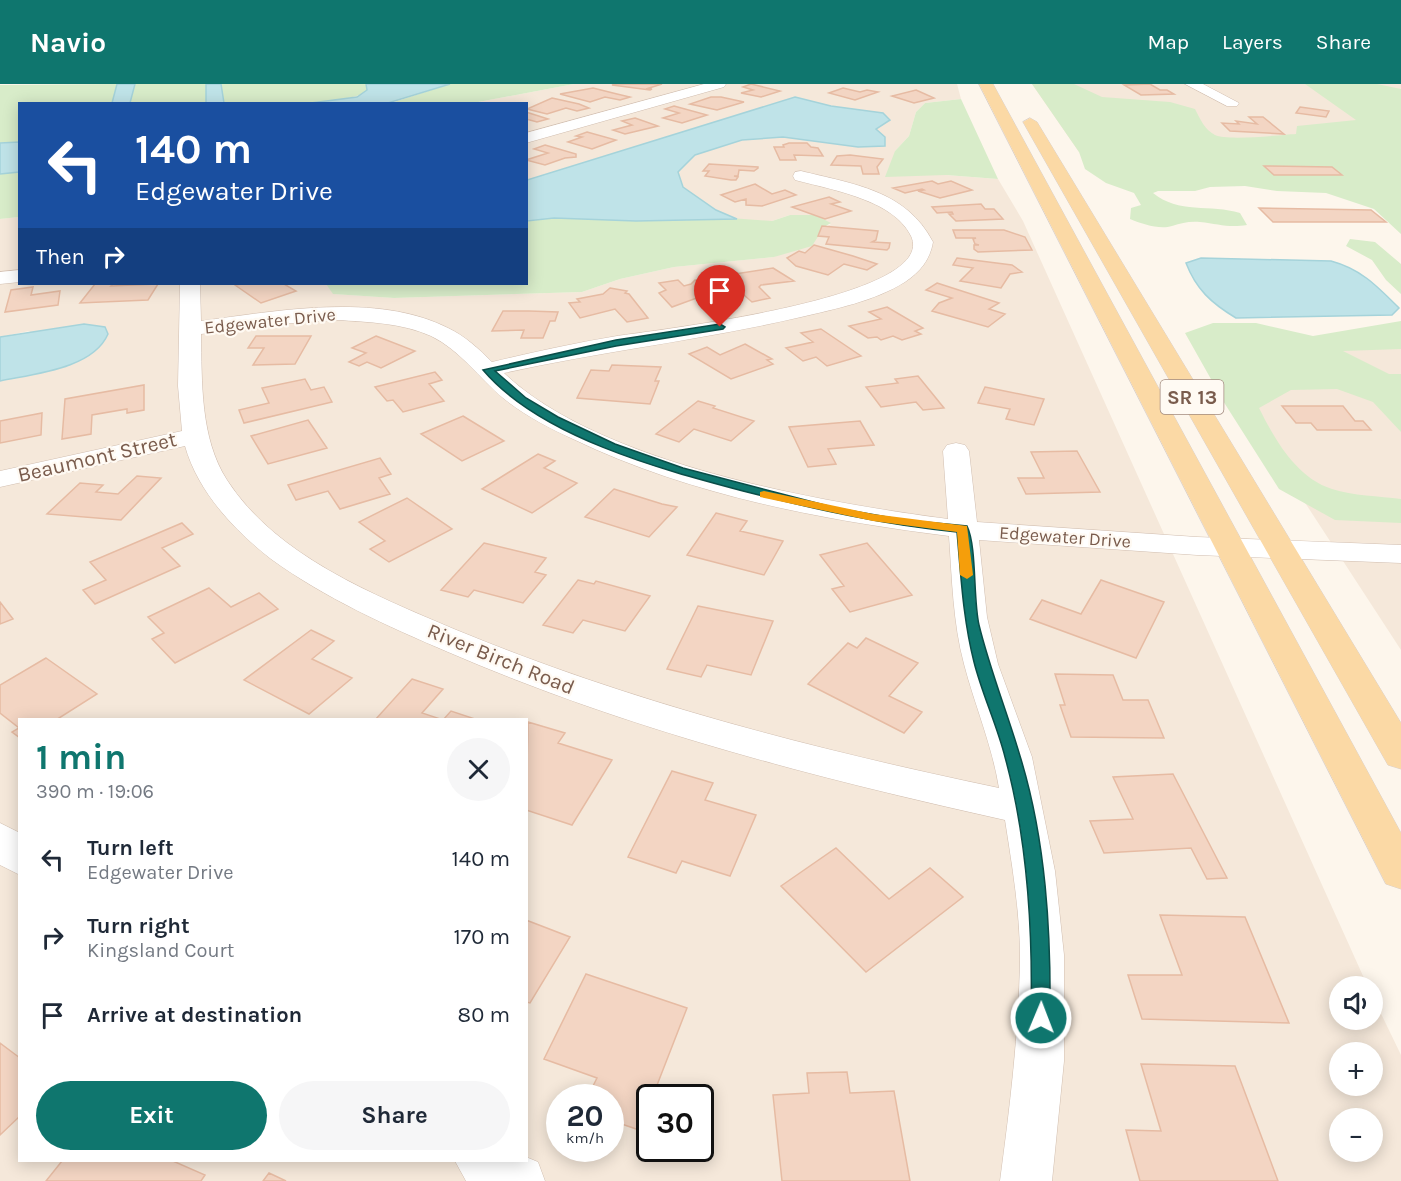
<!DOCTYPE html>
<meta charset="utf-8">
<style>
body{margin:0;font-family:Karla,sans-serif;background:#f6f6f7;color:#1f2937;height:100vh;display:flex;flex-direction:column;font-size:22px;white-space:nowrap}
*{box-sizing:border-box;margin:0}
p{font-size:20px;color:#747a83}
.icon{flex:none;width:33px;height:33px;fill:none;stroke:currentColor;stroke-width:2;stroke-linecap:round;stroke-linejoin:round}
.map{position:relative;flex:1;overflow:hidden}
.panel{position:absolute;left:18px;top:634px;width:510px;height:444px;display:flex;flex-direction:column;background:#fff;border-radius:0px;box-shadow:0 3px 15px #0003}
.panel>*{flex:none}
.banner{position:absolute;left:18px;top:18px;width:510px;height:183px;border-radius:0px;box-shadow:0 3px 15px #0003;background:#1a4fa0;color:#fff;overflow:hidden}
.tools{position:absolute;left:1329px;top:892px;display:grid;gap:12px}
.tools a{display:grid;place-items:center;width:54px;height:54px;border-radius:50%;background:#fff;box-shadow:0 3px 15px #0003;font-size:30px}
.speed{position:absolute;left:546px;top:1000px;display:flex;gap:12px;font-size:30px;font-weight:700;text-align:center}
.speed>*{display:grid;place-content:center;width:78px;height:78px;border-radius:50%;background:#fff;box-shadow:0 3px 15px #0003;line-height:1}
.speed small{font-size:15px;font-weight:400}
.speed .limit{border:3px solid #111;border-radius:9px;background:#fff;color:#111}
.pin{position:absolute;display:grid;place-items:center;width:51px;height:51px;color:#fff;margin:-62px -26px;border-radius:50% 50% 50% 0;rotate:-45deg;box-shadow:0 0 6px #0007}
.pin .icon{rotate:45deg}
.me{position:absolute;width:66px;margin:-33px;rotate:1deg;stroke-linejoin:round;filter:drop-shadow(0 0 4px #0008)}
.turn{display:flex;align-items:center;gap:21px;height:126px;padding:0 18px;font-size:27px}
.turn .icon{width:78px;height:78px;stroke-width:2.5}
.turn b{display:block;font-size:42px;line-height:51px}
.then{display:flex;align-items:center;height:57px;padding:0 18px;background:#0003;gap:12px;font-size:22px}
.round{display:grid;place-items:center;flex:none;width:63px;height:63px;border-radius:32px;background:#f6f6f7}
.summary{display:flex;align-items:center;justify-content:space-between;height:102px;padding:0 18px}
h1{font-size:36px;font-weight:700;line-height:45px;color:#0f766e}
.cta{display:flex;gap:12px;margin-top:auto;padding:12px 18px}
.cta a{flex:1;height:69px;border-radius:36px;background:#0f766e;color:#fff;font-size:24px;font-weight:700;line-height:69px;text-align:center}
.cta a+a{background:#f6f6f7;color:#1f2937}
ul{padding:0;list-style:none}
li{display:flex;align-items:center;gap:18px;height:78px;padding:0 18px}
li div{flex:1}
li b{display:block;font-size:22px}
li em{font-style:normal}
header{display:flex;align-items:center;gap:36px;box-sizing:border-box;height:84px;padding:0 30px;background:#0f766e;color:#fff}
header strong{font-size:28px}
nav{display:flex;gap:33px;margin-inline-start:auto;font-size:21px}
.map>svg:first-child{display:block}
</style>
<header>
<strong>Navio</strong>
<nav><a>Map</a><a>Layers</a><a>Share</a></nav>
</header>
<div class="map">
<svg width="1401" height="1097" viewBox="0 0 1401 1097">
<rect width="100%" height="100%" fill="#fdf6ec"/>
<path fill="#f5e8da" fill-rule="evenodd" d="M574 0H957L961 15 925 19 916 28 909 52 895 67 946 91 998 95 1023 137 1368 903H1340V936H1372L1373 913 1401 971V1097H0V297L70 282 29 247 0 253V135L19 133 20 200H326L334 210 394 214 582 208 620 195 674 183 774 173 831 140 790 131 772 137H749L737 135 716 126 682 103 678 88 695 71 742 56 783 53 858 63 875 45 889 37 795 13 527 96 526 20 473 19ZM20 636H526V1077H20ZM1340 969H1372V1002H1340ZM560 1014H610V1065H560ZM650 1014H700V1065H650ZM1340 1035H1372V1068H1340Z
M1032 0H1401V59L1079 68Z
M1201 259 1401 261V566Z"/>
<path fill="#d8ecc9" d="M117 0 112 19 20 20 19 58 0 59V1Z
M135 0H206V19L130 20Z
M221 0H366L367 6C354 23 249 19 224 20Z
M450 0H574L473 19 388 20Z
M1032 0H1074L1102 13 1170 18 1195 25C1200 35 1205 46 1215 51 1228 57 1279 51 1296 50L1297 42 1356 36 1305 0H1377L1401 5V150L1374 125 1326 109 1277 107 1245 102 1210 103 1195 107H1158L1153 109C1178 130 1211 120 1240 129L1247 141C1229 144 1218 140 1200 138 1189 137 1182 139 1172 142 1160 146 1142 140 1130 135L1131 124 1141 121 1134 109 1106 99 1085 85 1079 68Z
M961 15 998 95 946 91 885 93 895 67 909 52 916 28 925 19Z
M19 88V133L0 135V90Z
M790 131H815L831 139 824 143 812 162 774 173 674 183 620 195 582 208 394 214 333 210 326 200H526L527 137 554 134 636 137 730 134 772 137Z
M1350 155 1375 158 1401 180V210L1386 196 1372 176 1346 162Z
M1401 237V265L1343 267 1389 290H1401V348L1373 318 1337 305 1291 306 1259 324C1274 354 1296 394 1332 405 1353 412 1379 412 1401 415V439L1335 436 1279 405 1225 320 1185 249 1213 239H1256L1313 252Z"/>
<path fill="#bfe3e8" stroke="#a5d3da" stroke-width="1.5" d="M117 0H135L130 19H112Z
M206 0H221L224 19H206Z
M366 0H450L388 19H311L357 13 367 6Z
M795 13 831 22 883 29 890 36 876 45 885 53V62L858 63 783 53 742 56 695 71 678 88 683 103 716 126 737 135 636 137 554 134 527 137V96Z
M19 58V88L0 90V59Z
M1201 174 1331 177C1361 185 1377 202 1399 224L1392 231 1236 234C1211 219 1196 205 1186 179Z
M84 240 105 243 108 250C93 285 33 290 0 297V253Z"/>
<path fill="#f3d5c3" stroke="#e6bba3" stroke-width="1.5" d="M615 0H662L646 5H652L650 6 612 1Z
M751 0 780 7 761 13 741 9 753 6 743 3Z
M1150 0 1160 6H1167L1174 10 1141 11 1124 1Z
M593 4 617 10 630 13 620 16 605 13 590 18 560 10Z
M843 4 860 8 867 6 878 8 855 16 829 9Z
M916 6 934 14 914 19 892 12Z
M711 13H721L744 18 717 26 690 20Z
M552 14 579 20 589 24 577 27 566 24 547 30 527 25Z
M674 22 707 31 682 39 663 34 679 29 665 25Z
M1300 23 1329 27 1326 33 1296 29Z
M526 28 548 35 537 38 526 35Z
M1249 33H1263L1284 50 1230 47 1222 39 1239 40 1236 37 1257 40Z
M635 34 658 42 625 50 613 46 632 41 622 37Z
M587 48 616 56 592 65 568 58 582 53 576 52Z
M789 59H807L811 63 818 64 823 72 794 71 796 76H780L774 63H784L783 61Z
M545 61 576 70V73L565 74 545 81 526 76 548 69 534 65Z
M850 71 883 75 877 83 879 90H863L861 82 831 81 837 72Z
M709 80 758 83V84L754 87 739 86 738 92H734L738 93 736 96H731L705 92 709 87H703Z
M1264 82 1332 83 1342 91H1274Z
M932 97 938 100 951 97 972 106 940 114 918 107 924 106 922 105 905 109 893 104Z
M755 100 772 110 785 106 796 111 762 122 746 121V115L735 118 721 111Z
M829 113 840 118 831 120 851 127 825 135 792 123Z
M981 120 985 125H994L1003 135 956 137 949 130H953L952 128 937 129 932 123Z
M1259 124 1371 126 1386 138H1273Z
M822 142 878 147 876 156 872 158 890 159 889 164 887 166 826 160 829 153 818 152Z
M953 146H1004L1025 153 1032 166 978 168 974 165V161H979L975 160 973 155 976 154H956Z
M814 161 853 172 877 180 867 186 844 180 828 191 796 182 787 174 799 167 805 169Z
M957 174 1012 181 1022 188 1010 190 1001 204 960 197 973 184 953 181Z
M773 184 794 197 761 201 759 203 770 214 752 218 722 192Z
M678 196 684 202 691 200 695 196 712 198 734 221 716 225 702 212 672 223 659 209 666 206 659 199Z
M937 199 999 219 989 225 1005 230 988 243 932 227 939 219 952 214 926 206Z
M95 200H113L111 202 158 200 148 216 80 219Z
M241 200H284L296 207 261 219 235 201Z
M33 203 31 211 60 207 58 221 5 228 11 206Z
M610 204 627 207 625 209 629 210 648 234 627 238 615 225 580 234 569 219 580 218 577 215 603 210Z
M887 223 923 244 915 247 921 250 902 256 893 252 881 256 877 253 868 254 849 242 881 235 869 228Z
M503 227H529L558 228 555 237H550L543 254H521L524 246 492 247Z
M821 245 861 272 827 282 816 273 803 277 786 264 813 258 801 249Z
M256 252H311L295 280 253 281 264 264H248Z
M376 252 415 267 381 284 367 278 359 282 349 278 366 269 352 264Z
M745 260 772 275 767 276 773 280 731 295 689 270 707 263 720 271Z
M612 281 661 283 655 297H659L650 320 577 314 591 286 609 287Z
M435 288 442 296 429 300 444 317 403 328 393 316 387 317 375 303Z
M918 292 944 324 923 326 916 318 881 323 866 303 898 299 895 295Z
M305 295 311 306 324 303 332 318 244 339 239 326 269 319 262 304Z
M144 301V326L127 329V325L92 331 91 350 62 355 65 315Z
M985 303 1044 315 1034 341 1006 335 1010 325 978 319Z
M698 317 715 322 713 324 754 337 731 357 694 345 679 358 656 350Z
M1282 322H1343L1355 337H1363L1371 346H1317L1311 339H1296Z
M42 329 41 351 0 359V337Z
M463 332 504 357 462 377 421 350Z
M308 336 327 364 268 380 251 352Z
M860 337 874 361 828 365 836 380 808 383 789 343Z
M1077 367 1100 408 1026 410 1018 394H1044L1031 368Z
M538 370 555 377 544 384 577 399 532 429 482 405Z
M380 374 391 390 379 394 390 410 340 425 328 407 296 416 288 401Z
M137 392 161 394 121 436 47 430 80 399 103 401 96 408 118 410Z
M614 405 662 420 677 423 649 453 585 433Z
M407 414 452 445 389 478 370 465 385 457 359 438Z
M716 429 747 437 740 447 783 457 764 491 687 471Z
M182 439 193 450 162 464 180 482 95 520 83 506 106 496 90 478Z
M484 459 546 474 535 488 546 491 523 519 474 506 468 513 441 506Z
M867 459 912 511 850 528 832 505 844 502 820 471Z
M578 496 594 500 596 497 650 512 625 547 583 536 573 549 543 541Z
M1101 496 1164 518 1136 574 1030 535 1042 516 1081 530Z
M209 504 231 523 259 509 278 525 175 579 152 555 164 549 148 533Z
M0 518 13 535 0 540Z
M698 522 773 537 751 591 707 581 701 593 667 585Z
M311 546 334 557 312 575 352 594 309 630 244 596Z
M866 554 918 579 889 612 922 628 904 649 808 600 848 559 857 564Z
M46 574 97 610 56 636H20V654L12 648 19 644 0 629V601Z
M1055 590 1113 591 1123 616H1148L1164 654 1071 653 1060 621H1065Z
M412 595 443 605 422 629 443 636 451 627 475 635V636H375Z
M528 638 565 649 558 659 612 676 572 741 526 726Z
M672 687 713 699 705 716 756 731 730 792 682 777 676 789 628 773Z
M1173 690 1227 794 1207 795 1191 764 1104 769 1090 737 1133 735 1113 693Z
M836 764 889 815 930 784 963 813 866 888 781 802Z
M1160 831 1245 833 1289 939 1142 935 1128 891H1182Z
M526 836 570 853 530 919 526 918Z
M586 890 687 924 652 1014H650L639 1046 610 1036V1014H587L597 994 544 975Z
M0 959 20 974V1032L0 1051Z
M1141 980 1235 982 1278 1097H1140L1126 1046 1161 1047Z
M847 988 850 1009 894 1007 910 1097H782L773 1011 809 1009 807 989Z
M62 1077H173L205 1091 201 1097H46Z
M269 1089 286 1097H263Z"/>
<g fill="none" stroke-linecap="round" stroke-linejoin="round">
<defs>
<path id="minor" d="M704 0H726L724 3 526 59V49Z
M1185 0H1203L1239 19 1237 22H1227Z
M801 87C853 100 906 106 933 158 930 176 920 188 905 198 875 217 835 225 801 233 703 256 602 267 504 289 599 380 820 418 948 435L943 367 947 361 956 359 965 361 969 367 977 438 1197 453 1401 461V479L1197 471 979 456 987 533 998 580 1032 673 1055 787 1064 871V977L1052 1097H1000C1010 1022 1019 949 1020 873 1020 828 1012 781 1005 736 816 694 626 645 448 568 387 542 325 514 271 475 234 446 198 408 185 362L0 403V387L182 347 178 302 180 200H200L201 237C277 227 377 208 448 244 465 252 479 265 492 278 534 268 575 259 617 252 655 246 940 214 911 152 902 134 883 123 865 116 843 107 818 102 795 96L793 92 795 88ZM337 236C369 238 402 239 431 252 460 266 479 294 503 314 524 331 549 344 573 355 689 411 822 436 949 452 952 495 953 539 964 580 975 622 992 661 999 704 813 665 630 618 454 545 374 511 276 472 227 396 200 354 202 298 201 250L279 240Z
M20 186V198L0 200V188Z
M0 739 20 749V791L0 781Z
M526 1073 538 1078 545 1097H466L455 1077H526Z"/>
<path id="major" d="M979 0H993L1401 749V805L1386 800Z
M1030 34 1037 38 1401 639V685L1388 681 1023 38Z"/>
</defs>
<use href="#minor" stroke="#d1beb0" stroke-width="1"/>
<use href="#major" stroke="#dad1cd" stroke-width="1"/>
<use href="#minor" fill="#fff" fill-rule="evenodd"/>
<use href="#major" fill="#fbd9a5" fill-rule="evenodd"/>
</g>
<path fill="#0f766e" stroke="#0a4d48" stroke-width="1.5" d="M720 240 725 243 723 245 616 262 495 287 526 314 558 333 615 360 683 384 836 424 904 436 967 442C977 462 973 516 979 541 990 586 1007 628 1020 672 1046 756 1051 847 1050 934L1047 941 1041 943 1034 941 1031 934C1033 847 1028 757 1005 673 997 641 982 610 974 578 963 535 961 492 957 448 884 441 814 425 743 407 660 385 540 353 483 286L616 256Z"/>
<path fill="#f59e0b" d="M764 407 873 430 967 442 973 491 967 495 960 491 957 448 873 437 760 413V408Z"/>
<g text-anchor="middle" stroke-width="4.5" stroke-linejoin="round" paint-order="stroke">
<g font-size="18" fill="#7a5c4d" stroke="#fffaf3">
<text transform="translate(270 237) rotate(-6)" y="6">Edgewater Drive</text>
<text transform="translate(1065 453) rotate(4)" y="6">Edgewater Drive</text>
</g>
<rect fill="#fffaf3" stroke="#a28b7f" stroke-width="1.5" x="1160.5" y="296" width="63" height="34" rx="4.5"/>
<g font-size="20" font-weight="bold" fill="#7a5c4d">
<text x="1192" y="320">SR 13</text>
</g>
<g font-size="21" fill="#7a5c4d" stroke="#fffaf3">
<text transform="translate(97 373) rotate(-13)" y="7">Beaumont Street</text>
<text transform="translate(501 575) rotate(22)" y="7">River Birch Road</text>
</g>
</g>
</svg>
<div class="tools">
<a><svg class="icon" aria-label="sound" viewBox="0 0 24 24"><path d="M4 9h4l5-4v14l-5-4H4zM17 9q2 3 0 6"/></svg></a>
<a>+</a>
<a>−</a>
</div>
<div class="speed"><div>20<small>km/h</small></div><div class="limit">30</div></div>
<div class="pin" style="left:720px;top:243px;background:#d93025"><svg class="icon" aria-label="arrive" viewBox="0 0 24 24"><path d="M6 21V4h12l-3 4 3 4H6"/></svg></div>
<svg class="me" style="left:1041px;top:934px" viewBox="-20 -20 40 40"><circle r="17" fill="#0f766e" stroke="#fff" stroke-width="3"/><path d="M0-11L8 9 0 5-8 9z" fill="#fff"/></svg>
<div class="banner">
<div class="turn"><svg class="icon" aria-label="left" viewBox="0 0 24 24"><path d="M17 20v-9H6M10 6l-5 5 5 5"/></svg><div><b>140 m</b>Edgewater Drive</div></div>
<div class="then">Then<svg class="icon" aria-label="right" viewBox="0 0 24 24"><path d="M7 20v-9h11M14 6l5 5-5 5"/></svg></div>
</div>
<section class="panel">
<div class="summary"><div><h1>1 min</h1><p>390 m · 19:06</p></div><a class="round"><svg class="icon" aria-label="close" viewBox="0 0 24 24"><path d="M6 6l12 12M18 6L6 18"/></svg></a></div>
<ul>
<li><svg class="icon" aria-label="left" viewBox="0 0 24 24"><path d="M17 20v-9H6M10 6l-5 5 5 5"/></svg><div><b>Turn left</b><p>Edgewater Drive</p></div><em>140 m</em></li>
<li><svg class="icon" aria-label="right" viewBox="0 0 24 24"><path d="M7 20v-9h11M14 6l5 5-5 5"/></svg><div><b>Turn right</b><p>Kingsland Court</p></div><em>170 m</em></li>
<li><svg class="icon" aria-label="arrive" viewBox="0 0 24 24"><path d="M6 21V4h12l-3 4 3 4H6"/></svg><div><b>Arrive at destination</b></div><em>80 m</em></li>
</ul>
<div class="cta"><a>Exit</a><a>Share</a></div>
</section>
</div>
